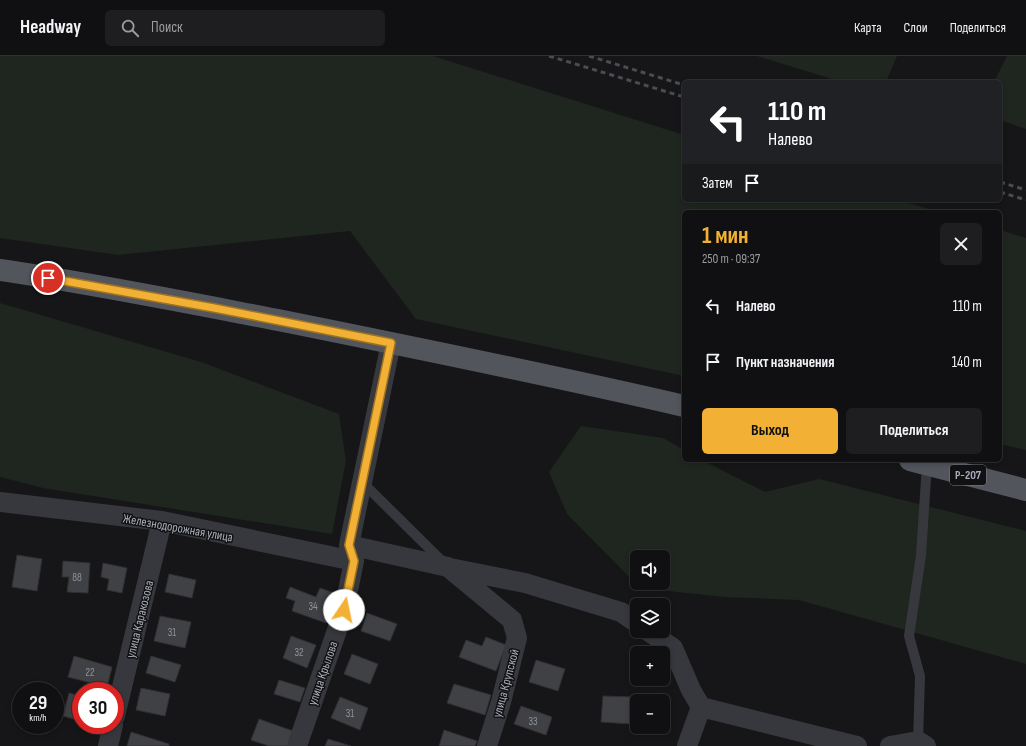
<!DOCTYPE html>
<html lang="ru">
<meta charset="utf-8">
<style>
body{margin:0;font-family:"Sofia Sans Condensed",sans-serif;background:#1e1e20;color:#f1f3f6;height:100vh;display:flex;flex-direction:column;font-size:15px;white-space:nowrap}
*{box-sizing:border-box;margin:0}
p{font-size:13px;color:#9c9d9f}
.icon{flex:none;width:22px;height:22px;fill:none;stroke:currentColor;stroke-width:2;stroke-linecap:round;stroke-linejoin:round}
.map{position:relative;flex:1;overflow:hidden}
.sheet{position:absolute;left:682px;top:154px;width:320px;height:252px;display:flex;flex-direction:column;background:#101012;border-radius:6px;box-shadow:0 2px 6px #0003,0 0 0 1px #303032}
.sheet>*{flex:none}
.guide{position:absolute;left:682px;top:24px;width:320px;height:122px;border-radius:6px;box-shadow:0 2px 6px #0003,0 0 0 1px #303032;background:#202124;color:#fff;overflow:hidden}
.controls{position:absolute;left:630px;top:494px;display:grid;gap:8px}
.controls a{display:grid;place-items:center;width:40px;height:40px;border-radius:6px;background:#101012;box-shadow:0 2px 6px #0003,0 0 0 1px #303032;font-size:20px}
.speed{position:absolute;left:12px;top:626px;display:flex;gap:8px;font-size:20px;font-weight:700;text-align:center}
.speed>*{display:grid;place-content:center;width:52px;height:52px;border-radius:50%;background:#101012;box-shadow:0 2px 6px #0003,0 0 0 1px #303032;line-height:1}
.speed small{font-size:10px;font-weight:400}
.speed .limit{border:6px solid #d22;background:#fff;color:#111}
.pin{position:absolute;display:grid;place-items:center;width:34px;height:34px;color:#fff;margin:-17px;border:2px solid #fff;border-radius:50%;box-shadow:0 1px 4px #0007}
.me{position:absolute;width:44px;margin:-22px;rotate:11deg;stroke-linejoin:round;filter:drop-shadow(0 0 3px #0008)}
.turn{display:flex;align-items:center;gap:14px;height:84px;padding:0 20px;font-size:18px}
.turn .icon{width:52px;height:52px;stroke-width:2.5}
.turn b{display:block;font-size:28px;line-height:34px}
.then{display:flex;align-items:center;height:38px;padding:0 20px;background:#0003;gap:8px;font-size:15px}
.round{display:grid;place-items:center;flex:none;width:42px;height:42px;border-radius:6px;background:#1e1e20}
.overview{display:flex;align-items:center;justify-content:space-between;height:68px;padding:0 20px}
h1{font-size:24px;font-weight:700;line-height:30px;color:#f2b134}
.button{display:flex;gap:8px;margin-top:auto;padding:8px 20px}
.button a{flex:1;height:46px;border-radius:6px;background:#f2b134;color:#111;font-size:16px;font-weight:700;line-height:46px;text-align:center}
.button a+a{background:#1e1e20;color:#f1f3f6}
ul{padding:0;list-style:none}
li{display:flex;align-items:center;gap:12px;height:56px;padding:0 20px}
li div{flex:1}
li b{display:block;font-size:15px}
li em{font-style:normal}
header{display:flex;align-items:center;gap:24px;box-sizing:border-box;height:56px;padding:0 20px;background:#101012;border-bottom:1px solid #303032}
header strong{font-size:19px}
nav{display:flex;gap:22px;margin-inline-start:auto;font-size:14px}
.search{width:280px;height:36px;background:#1e1e20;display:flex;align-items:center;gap:10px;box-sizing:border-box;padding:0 14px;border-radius:6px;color:#9c9d9f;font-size:15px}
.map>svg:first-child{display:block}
</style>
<header>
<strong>Headway</strong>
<div class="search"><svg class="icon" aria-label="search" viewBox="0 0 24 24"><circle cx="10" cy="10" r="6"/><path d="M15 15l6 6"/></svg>Поиск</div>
<nav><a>Карта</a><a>Слои</a><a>Поделиться</a></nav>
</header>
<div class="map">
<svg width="1026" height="690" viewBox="0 0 1026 690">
<rect width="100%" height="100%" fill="#161618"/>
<path fill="#1e261f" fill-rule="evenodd" d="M0 0H433L684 79V144H898L939 156H684V320L416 263 350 175 118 199 0 182Z
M757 0H897L886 26H842Z
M1007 0H1026V73L1000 64V26H994Z
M1000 174 1026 182V394L1000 388Z
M0 247 201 306 339 358 346 405 332 478 43 432 0 421Z
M581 370 663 382 684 394V404H702L765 436 819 423 1026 475V608L799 544 725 541 640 532 567 458 549 416ZM637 501H663V527H637Z"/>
<path fill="#404145" stroke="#303034" d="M17 499 42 503 37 535 12 531Z
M63 505 90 507 88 537 67 536 69 521H62Z
M103 507 127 512 122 537 107 534 109 523 101 521Z
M169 518 196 524 192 542 165 536Z
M290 531 316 541 320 532 337 538 326 567 292 555 295 545 286 542Z
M367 557 397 568 390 585 361 575Z
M160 560 191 566 185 592 154 585Z
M291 580 316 589 307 612 283 602Z
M486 581 506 589 496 615 459 601 466 584 482 590Z
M352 598 378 608 370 628 344 618Z
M74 600 112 611 107 631 68 621Z
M151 600 181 609 175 626 146 617Z
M536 604 565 613 558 635 529 626Z
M279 624 305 632 300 646 274 638Z
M454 628 491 639 485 659 447 647Z
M141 632 170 638 165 660 136 654Z
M69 637 81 640V665L63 660Z
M603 640 633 641 631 668 601 666Z
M340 641 368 652 360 674 331 662Z
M521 650 552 661 546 679 514 668Z
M259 663 293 675 288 690H269L251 684Z
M444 674 477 685 475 690H439Z
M131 676 169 688V690H127Z
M328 683 351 690H325Z"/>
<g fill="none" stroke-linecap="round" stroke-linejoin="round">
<path stroke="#37383d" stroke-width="10" d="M362 426 444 507
M918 685 920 620 909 580 921 499 927 408"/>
<path stroke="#37383d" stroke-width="20" d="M0 446 162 465 354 505
M349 489 448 511 512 564 517 582 501 646 487 690
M450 512 525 527 621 556 637 567
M648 575 673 592 691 634 701 651 857 690
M115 660 162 465
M108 690 113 669
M297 690 344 554 354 505 349 489 391 287
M687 690 701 651
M890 690 918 685 926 690"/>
<path stroke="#53555c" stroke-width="22" d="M0 214C95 228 189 247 283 265 417 292 551 319 684 350
M910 404 1026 434"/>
<path stroke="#4a4c52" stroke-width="3" stroke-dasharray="5 4" stroke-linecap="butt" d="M549 0 684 41
M589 0 684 29
M1000 126 1026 134
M1000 136 1026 144"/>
</g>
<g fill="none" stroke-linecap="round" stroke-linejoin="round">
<defs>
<path id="route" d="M48 222 214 252 391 287 349 489 354 505 344 554"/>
</defs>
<use href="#route" stroke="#9d7322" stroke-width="10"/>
<use href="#route" stroke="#f2b134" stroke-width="7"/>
</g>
<g text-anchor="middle" stroke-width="3" stroke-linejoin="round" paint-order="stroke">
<g font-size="11" fill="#8e929b">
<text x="77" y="525">88</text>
<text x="313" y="554">34</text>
<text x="172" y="580">31</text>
<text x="299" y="600">32</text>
<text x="90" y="620">22</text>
<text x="350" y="661">31</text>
<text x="533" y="669">33</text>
</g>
<rect fill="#111113" stroke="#7b7e86" stroke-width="1" x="950" y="409" width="36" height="20" rx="3"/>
<g font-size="12" font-weight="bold" fill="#a8adb8">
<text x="968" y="423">Р-207</text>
</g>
<g font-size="13" fill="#a8adb8" stroke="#111113">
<text transform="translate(178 471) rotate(10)" y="5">Железнодорожная улица</text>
<text transform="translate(139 563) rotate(-76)" y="5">улица Каракозова</text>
<text transform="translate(322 617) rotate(-71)" y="5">улица Крылова</text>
<text transform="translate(505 627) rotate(-75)" y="5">улица Крупской</text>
</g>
</g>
</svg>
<div class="controls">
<a><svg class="icon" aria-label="sound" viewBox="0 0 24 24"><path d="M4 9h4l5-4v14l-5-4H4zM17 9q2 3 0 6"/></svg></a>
<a><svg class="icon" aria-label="layers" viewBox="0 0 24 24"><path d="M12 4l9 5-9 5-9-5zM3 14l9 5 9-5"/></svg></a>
<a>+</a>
<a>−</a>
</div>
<div class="speed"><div>29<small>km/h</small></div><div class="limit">30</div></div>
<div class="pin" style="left:48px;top:222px;background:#d93025"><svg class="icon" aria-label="arrive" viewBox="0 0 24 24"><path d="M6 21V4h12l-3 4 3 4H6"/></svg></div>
<svg class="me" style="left:344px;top:554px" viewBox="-20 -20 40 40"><circle r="19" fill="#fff"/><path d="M0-13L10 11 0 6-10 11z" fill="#f2b134"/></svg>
<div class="guide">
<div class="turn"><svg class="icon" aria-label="left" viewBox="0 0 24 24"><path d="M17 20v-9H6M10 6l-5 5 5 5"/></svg><div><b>110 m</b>Налево</div></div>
<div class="then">Затем<svg class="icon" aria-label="arrive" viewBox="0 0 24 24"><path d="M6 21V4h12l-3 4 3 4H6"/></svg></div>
</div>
<section class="sheet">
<div class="overview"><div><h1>1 мин</h1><p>250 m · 09:37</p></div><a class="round"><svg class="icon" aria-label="close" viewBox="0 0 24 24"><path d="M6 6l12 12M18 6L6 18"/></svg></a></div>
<ul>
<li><svg class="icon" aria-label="left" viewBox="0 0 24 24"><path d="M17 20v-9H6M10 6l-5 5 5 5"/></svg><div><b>Налево</b></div><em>110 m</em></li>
<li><svg class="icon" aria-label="arrive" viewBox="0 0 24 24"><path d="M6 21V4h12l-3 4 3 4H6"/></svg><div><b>Пункт назначения</b></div><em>140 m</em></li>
</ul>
<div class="button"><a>Выход</a><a>Поделиться</a></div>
</section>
</div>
